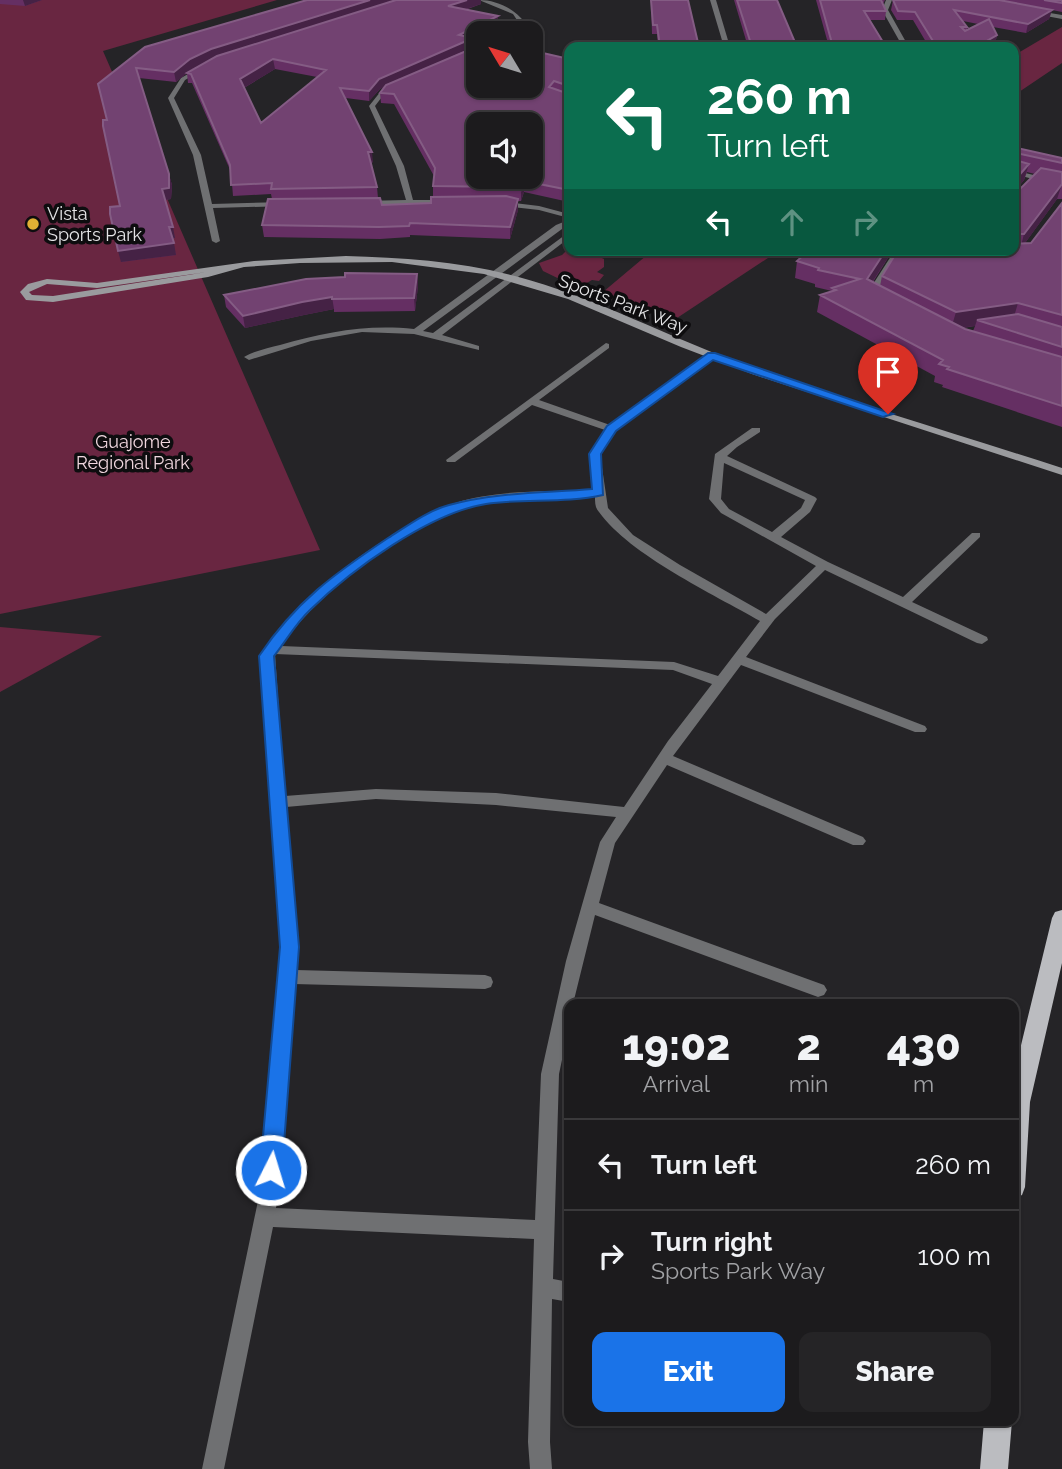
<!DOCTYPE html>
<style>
body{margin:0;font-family:Raleway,sans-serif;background:#252426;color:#f1f3f6;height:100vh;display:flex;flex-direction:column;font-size:26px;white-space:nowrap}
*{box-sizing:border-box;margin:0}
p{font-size:23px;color:#a0a1a4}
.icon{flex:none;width:38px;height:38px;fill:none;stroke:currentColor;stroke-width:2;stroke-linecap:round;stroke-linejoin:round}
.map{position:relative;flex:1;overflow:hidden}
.details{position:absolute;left:564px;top:999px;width:455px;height:427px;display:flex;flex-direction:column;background:#1c1b1d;border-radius:14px;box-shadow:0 2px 5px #0004,0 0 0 2px #3a393b}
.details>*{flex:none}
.top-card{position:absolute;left:564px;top:42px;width:455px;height:214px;border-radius:14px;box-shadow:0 2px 5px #0004,0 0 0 2px #3a393b;background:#0b6e4f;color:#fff;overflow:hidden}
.needle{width:46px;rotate:308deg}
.fabs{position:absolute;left:466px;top:21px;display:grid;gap:14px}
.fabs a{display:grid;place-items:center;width:77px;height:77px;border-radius:14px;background:#1c1b1d;box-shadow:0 2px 5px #0004,0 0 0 2px #3a393b;font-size:35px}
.pin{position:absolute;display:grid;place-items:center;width:60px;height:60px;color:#fff;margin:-72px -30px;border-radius:50% 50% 50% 0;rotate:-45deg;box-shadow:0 0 7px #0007}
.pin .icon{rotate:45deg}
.me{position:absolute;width:77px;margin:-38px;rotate:5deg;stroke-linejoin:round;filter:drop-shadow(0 0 5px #0008)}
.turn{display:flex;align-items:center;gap:24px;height:147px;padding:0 28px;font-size:32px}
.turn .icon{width:91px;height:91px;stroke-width:2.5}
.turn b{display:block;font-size:49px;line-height:60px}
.lanes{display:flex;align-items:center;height:66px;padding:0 28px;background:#0003;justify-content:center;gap:35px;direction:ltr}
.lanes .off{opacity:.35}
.eta{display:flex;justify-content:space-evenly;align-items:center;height:119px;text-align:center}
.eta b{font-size:42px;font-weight:800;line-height:49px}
.cta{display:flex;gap:14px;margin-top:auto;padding:14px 28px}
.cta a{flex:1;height:80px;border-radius:14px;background:#1a73e8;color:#fff;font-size:28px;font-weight:800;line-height:80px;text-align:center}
.cta a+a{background:#252426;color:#f1f3f6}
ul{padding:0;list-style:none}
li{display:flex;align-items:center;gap:21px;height:91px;padding:0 28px;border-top:2px solid #3a393b}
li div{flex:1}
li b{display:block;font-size:26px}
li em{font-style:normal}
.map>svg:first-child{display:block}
</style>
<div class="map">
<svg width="1062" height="1469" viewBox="0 0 1062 1469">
<rect width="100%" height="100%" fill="#252427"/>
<path fill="#692641" d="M0 0H277L103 51 320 550 0 614Z
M1062 27V63L1013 96V56Z
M569 248 584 250 604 259V267L597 272 604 275 599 281 592 280 578 288 543 271 539 263 562 255Z
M653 250H780L677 318 603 292Z
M0 627 102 636 0 692Z"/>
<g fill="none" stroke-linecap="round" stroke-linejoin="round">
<path fill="#6f7072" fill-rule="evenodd" d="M479 0C497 0 515 9 525 23L517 33H511L519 23 513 14Z
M710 0H716L730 47H724Z
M886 0H892L888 10 906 42 905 47H899L900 42 882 10Z
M1032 10 1062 15V19L1030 13Z
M204 65 206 68 185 80 174 98 201 155 212 204 286 202 290 204 286 206 213 208 220 241 216 243 212 241 193 155 168 98 181 78Z
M394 86 399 87 385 93 375 106 404 166 413 200H447L451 202 450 204 362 205 358 203 362 201 406 200 396 166 369 106 381 91Z
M1013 170 1062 182V186L1013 174Z
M499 201 539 206 569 214V218L539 210 496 205 495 203Z
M566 221H569V226L562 229 423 331 433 333 569 232V238L442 335 479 346V350L414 334 362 332 311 341 249 360 244 357C254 351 268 348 280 345 325 332 367 324 414 329L556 225Z
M895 250H904L875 294 877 297 876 299H870L866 295Z
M606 343 609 344V348L539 400 610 425 708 354 716 356 615 431 600 454 608 508 633 535 680 565 766 614 816 566 721 513 709 499 715 454 752 428H760V432L737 447 727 456 815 497 817 499 810 512 781 537 828 562 903 597 972 533H980V537L912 602 987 637 988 640 982 644 977 643 825 570 775 619 746 657 925 726 927 729 925 732H915L741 665 673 756 863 837 866 841 863 845H853L667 765 615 843 599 903 824 985 827 990 824 995 818 997 595 915 573 1004H569V1027L559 1074 553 1279 569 1282V1302L552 1299 550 1442 552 1469H530L528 1442 534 1239 273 1227 224 1469H202L259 1196 281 947 260 656C294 605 338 570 389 537 409 524 432 510 455 503 499 489 549 492 594 490L590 454 605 430 532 405 455 462H447L446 460ZM724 463 805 500 801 508 772 532 729 509 721 499ZM595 497C595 502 595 508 599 512 630 555 713 594 760 621L718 676 674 662 281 646C316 596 402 526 462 508 504 495 551 499 595 497ZM275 654 673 670 712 684 668 741 624 807 496 793 376 789 285 796ZM376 799 496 805 616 817 600 842 566 961 541 1074 535 1220 276 1208 294 984 485 989 491 987 493 982 491 977 485 975 296 970 297 947 286 807Z"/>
<path fill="#9a9b9e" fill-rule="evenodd" d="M346 256C403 258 460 261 515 276 595 297 670 338 748 366 852 403 957 434 1062 468V475L752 374 681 347 568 299 484 274 392 262 300 263 244 267 208 277 53 302 26 300 20 292 28 284 47 279 97 283 254 261ZM207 272 53 296 32 295 29 292 47 284 97 288Z"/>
<path fill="#bbbcc0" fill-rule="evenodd" d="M1062 910V963L1030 1102 1025 1187 1022 1195 1013 1199V1078L1052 918 1055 912Z
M984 1421H1012L1008 1469H980Z"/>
</g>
<path fill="#652f63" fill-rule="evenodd" d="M0 0H42L25 6 0 4Z
M307 0H481V4L465 10 498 16V25L473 38V47L569 59V202L524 192 521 201H518V210L510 239 410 235V237L380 239 264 237 262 225 272 199 271 194 233 196 231 172 192 83H188L187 73 211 60 192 69 176 82 139 78 172 185 171 199 165 200 175 238 172 239 176 255 121 262 120 206 107 120 98 84ZM275 69 317 77 261 123 244 88ZM385 86 380 93 381 103 394 104 434 176 433 186V197L431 203 382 205 378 198 377 187 371 163 373 162 346 98 369 101 380 89Z
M651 0H688L699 47H658L657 34H652Z
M734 0H777L797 47H748Z
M816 0H885L883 4 886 11 885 20H870L886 47H829Z
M893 0H1062V12L1052 10 1049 19 1026 33 993 27 997 35 995 44 989 47H929L913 20H897L891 10ZM963 21 978 24 967 30V27Z
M1013 147 1062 158V199H1057L1025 243H1031L1062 203V427L942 387 943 385 934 382 935 376 817 312 820 295 832 291 815 287V284L795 278 797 261 809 250H893L873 282 880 286 882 276 1013 250ZM1027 172 1035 174 1019 190H1016L1024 180ZM975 326 973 331 963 328Z
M417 274 418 286 415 311 334 312V309L304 315 245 328 226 307 224 295Z"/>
<path fill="#452245" d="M23 0H42L25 6Z
M370 0H398L213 59 192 69 176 82 174 72 190 59 211 49Z
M467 0H481V4L448 15V6Z
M1052 10 1049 19 1026 33 1028 24Z
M498 16V25L482 33H478V35L468 40 473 38V47L380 89 369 101V91L379 79 459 35Z
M997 35 995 44 989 47H976Z
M273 59 275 69 242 89 240 79Z
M368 152H372L373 162 369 163Z
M1029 164 1024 180 1013 193 1015 180Z
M169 174 172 185 171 199 164 200 162 189Z
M524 181V192L521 201V190Z
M1062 184 1057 199 1020 250 1024 234Z
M518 199V210L510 239V227Z
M169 227H173L175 238 171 239Z
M174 243 176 255 121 262 118 251Z
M886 250H893L863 296 867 279Z
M417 274 418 286 415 311 414 298Z
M332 297 334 309 304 315 245 328 243 316 302 302Z
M1018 303 1013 320H977L975 326 951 329 956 312Z"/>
<path fill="#724271" stroke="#845c84" stroke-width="2" fill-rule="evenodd" d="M307 0H370L211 49 190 59 174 72 136 68 169 174V188L162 189 173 227H169L174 243 118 251 110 214V207L120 206 103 126V120H107L98 84 145 47Z
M396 0H467L448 6 498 16 459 35 473 38 379 79 369 91 340 88 372 152H368L377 187 271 189 272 183 231 185 230 165 191 74 187 73 217 56ZM273 59 326 70 261 123 240 79Z
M651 0H688L699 47H660L657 25H653Z
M737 0H777L797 47H752Z
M820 0H881L886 11H864L886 47H833Z
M893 0H999L1052 10 1028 24 954 10 967 27H961L965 31 989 19 997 35 976 47H933L936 46 915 12 898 11Z
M1044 0H1062V3Z
M478 46V86H530V50L569 59V86L554 81 549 87 569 94V190L524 181 521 190 506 187 433 186 435 168 394 94 380 93 386 85ZM478 124H530V177H478Z
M1013 147 1062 158V163L1016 153 1015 160 1029 164 1015 180 1016 190H1019L1041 168 1062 172V184L1024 234H1013Z
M506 196 518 199 510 227 410 223 409 226 379 227 262 225 268 199 380 198 382 205 431 203V197Z
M1062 203V315L1018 303 956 312 882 276 898 250H1013V244L1031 243Z
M809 250H886L867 279 965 329 1062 357V406L947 369 949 367 939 364 943 360 820 295 836 290 832 288 860 279 818 270 819 268 797 261Z
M345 273 417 274 414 298 332 299V297L302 302 243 316 224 295 306 279 345 277Z
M1018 314 1062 327V347L977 320Z"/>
<path fill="#1a73e8" stroke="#114b97" stroke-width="2" d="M708 353H715L893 414 883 417 713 360 616 431 601 454 603 495C565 504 524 498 486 504 429 513 351 570 310 610 296 623 286 641 274 656L299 947 282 1170 279 1177 271 1180 263 1177 260 1170 280 947 259 656C296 601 334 574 388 538 407 526 427 511 449 505 495 492 545 493 592 489L589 454 607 426Z"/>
<circle fill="#e0b034" stroke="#0e0d0f" stroke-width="2.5" cx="33" cy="224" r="7"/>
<g text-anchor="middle" stroke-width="7" stroke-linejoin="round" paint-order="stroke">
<g font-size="18" fill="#e5e5e7" stroke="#0e0d0f" text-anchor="start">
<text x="47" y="220">Vista<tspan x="47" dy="21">Sports Park</tspan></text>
</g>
<g font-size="18" fill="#e5e5e7" stroke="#0e0d0f">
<text transform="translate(623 304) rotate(21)" y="6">Sports Park Way</text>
</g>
<g font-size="18" fill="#efd6de" stroke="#0e0d0f">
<text x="133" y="448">Guajome<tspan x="133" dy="21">Regional Park</tspan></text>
</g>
</g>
</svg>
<div class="fabs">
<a><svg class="needle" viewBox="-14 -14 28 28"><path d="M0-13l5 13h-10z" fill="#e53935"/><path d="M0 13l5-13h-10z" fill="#a0a1a4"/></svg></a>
<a><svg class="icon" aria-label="sound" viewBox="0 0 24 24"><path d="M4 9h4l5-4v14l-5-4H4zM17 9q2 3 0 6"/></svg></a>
</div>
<div class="pin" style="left:888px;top:414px;background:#d93025"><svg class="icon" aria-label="arrive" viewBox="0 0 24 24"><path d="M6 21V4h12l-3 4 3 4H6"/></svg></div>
<svg class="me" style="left:271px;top:1170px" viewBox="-20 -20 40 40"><circle r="17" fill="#1a73e8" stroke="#fff" stroke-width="3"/><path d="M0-11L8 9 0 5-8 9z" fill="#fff"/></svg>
<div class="top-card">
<div class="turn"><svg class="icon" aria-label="left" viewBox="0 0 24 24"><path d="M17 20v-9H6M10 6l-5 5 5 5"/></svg><div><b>260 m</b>Turn left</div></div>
<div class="lanes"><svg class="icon" aria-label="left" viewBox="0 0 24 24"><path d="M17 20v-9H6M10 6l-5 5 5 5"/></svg><svg class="icon off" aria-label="ahead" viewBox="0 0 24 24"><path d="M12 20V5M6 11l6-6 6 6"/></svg><svg class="icon off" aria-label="right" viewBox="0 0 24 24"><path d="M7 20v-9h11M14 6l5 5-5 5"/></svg></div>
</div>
<section class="details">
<div class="eta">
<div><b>19:02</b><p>Arrival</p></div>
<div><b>2</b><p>min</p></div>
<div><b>430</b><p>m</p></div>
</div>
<ul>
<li><svg class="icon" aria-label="left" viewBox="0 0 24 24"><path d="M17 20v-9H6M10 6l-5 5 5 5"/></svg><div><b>Turn left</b></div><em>260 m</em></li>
<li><svg class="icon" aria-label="right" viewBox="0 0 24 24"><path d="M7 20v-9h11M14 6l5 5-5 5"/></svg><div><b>Turn right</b><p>Sports Park Way</p></div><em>100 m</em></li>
</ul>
<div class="cta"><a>Exit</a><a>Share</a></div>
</section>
</div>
